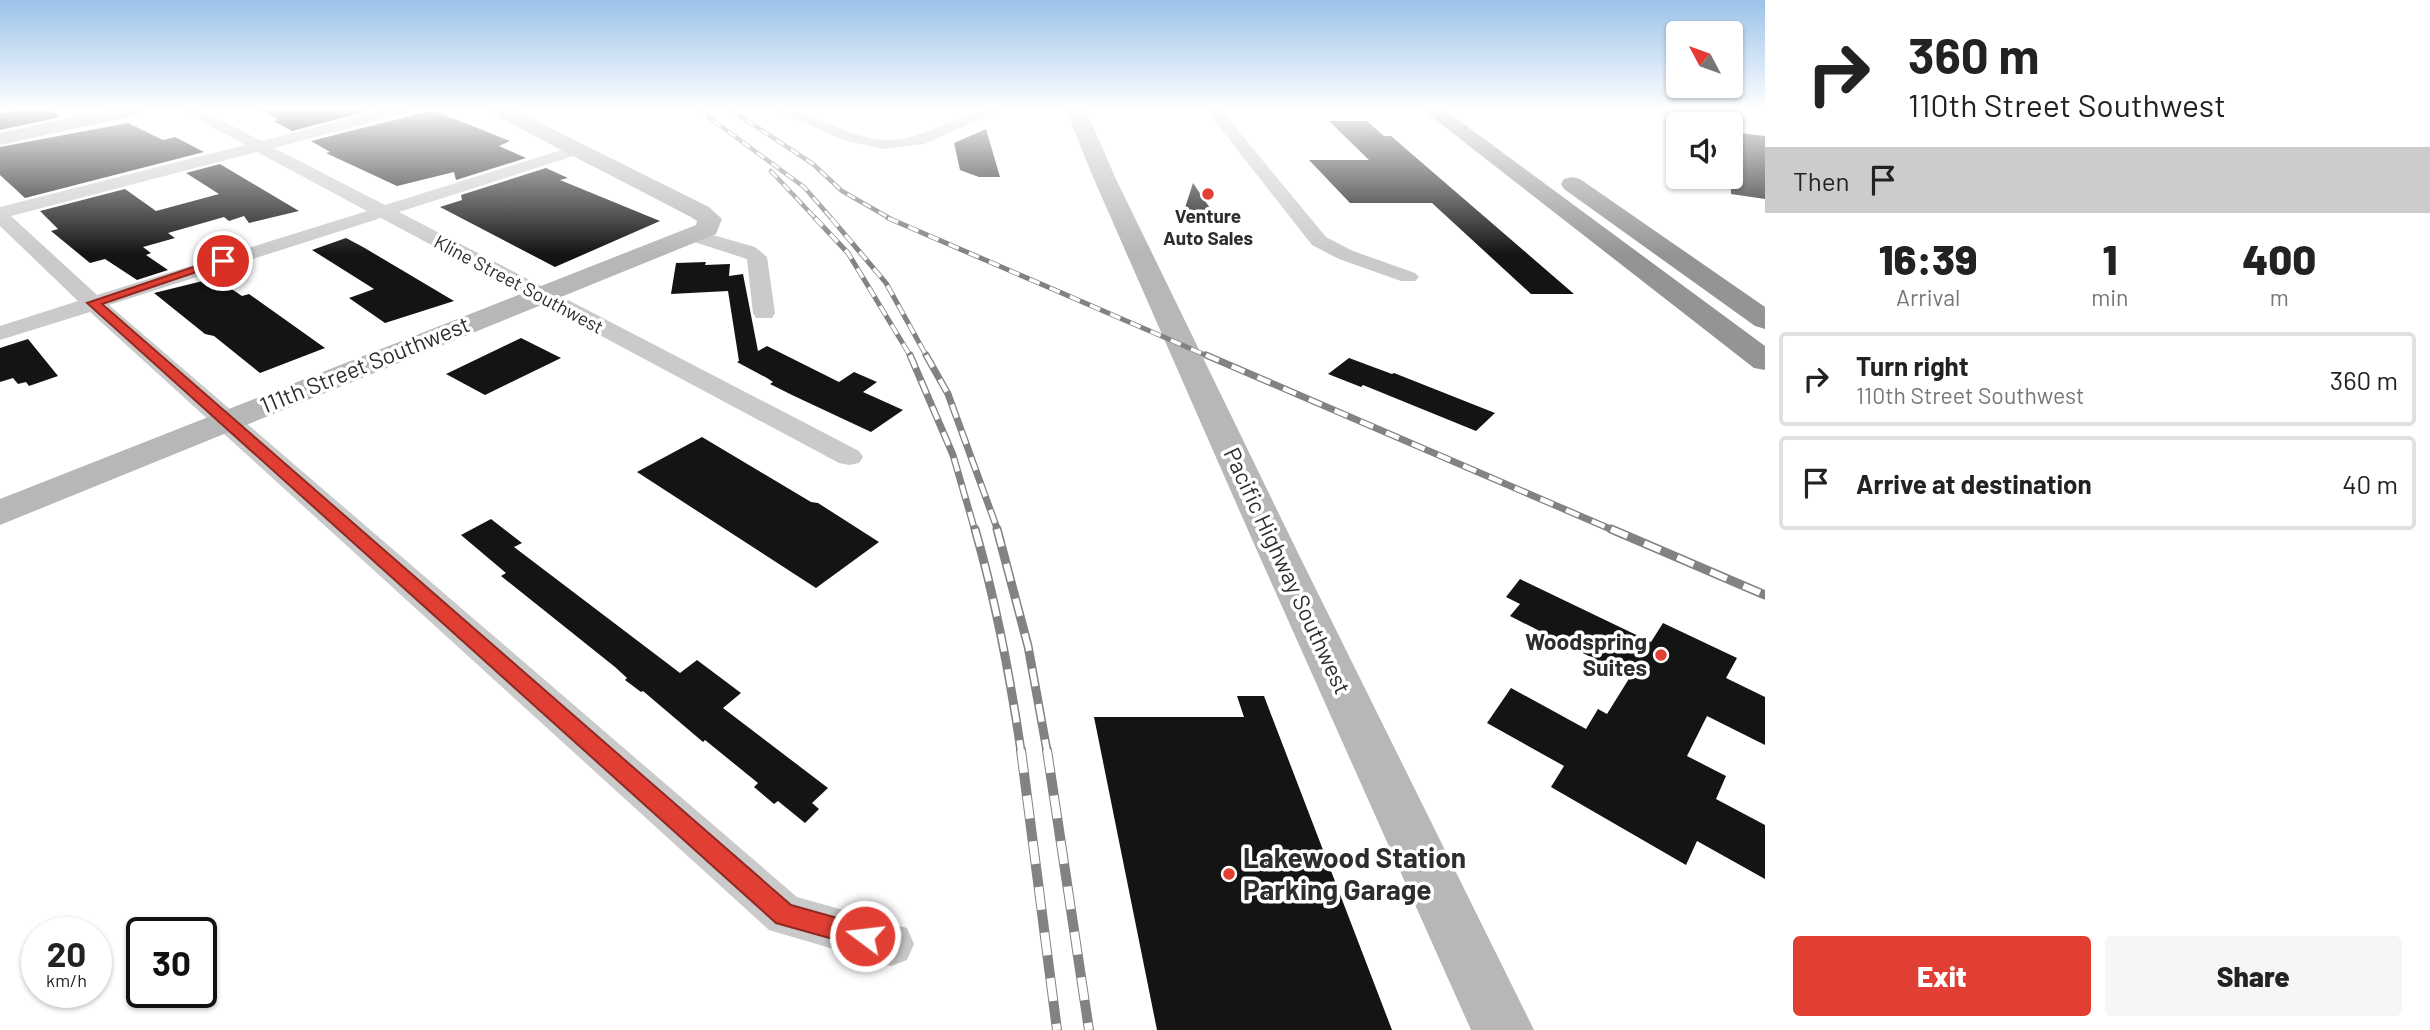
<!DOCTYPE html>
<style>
body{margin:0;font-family:Barlow,sans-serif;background:#f6f6f6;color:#222;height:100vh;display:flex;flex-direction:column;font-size:26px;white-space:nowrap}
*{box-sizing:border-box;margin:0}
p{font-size:23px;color:#767676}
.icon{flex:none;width:38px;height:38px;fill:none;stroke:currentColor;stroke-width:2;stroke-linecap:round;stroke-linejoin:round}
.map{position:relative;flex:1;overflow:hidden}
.sheet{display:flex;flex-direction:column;background:#fff;width:665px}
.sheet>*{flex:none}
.guide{background:#fff;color:#222;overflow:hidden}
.needle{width:46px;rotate:311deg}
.tools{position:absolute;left:1666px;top:21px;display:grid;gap:14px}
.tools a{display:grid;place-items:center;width:77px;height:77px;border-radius:7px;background:#fff;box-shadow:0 2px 5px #0004;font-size:35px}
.speed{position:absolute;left:21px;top:917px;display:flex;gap:14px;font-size:35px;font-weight:700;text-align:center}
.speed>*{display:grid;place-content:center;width:91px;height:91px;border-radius:50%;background:#fff;box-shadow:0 2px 5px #0004;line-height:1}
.speed small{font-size:18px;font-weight:400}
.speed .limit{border:4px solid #111;border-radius:10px;background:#fff;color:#111}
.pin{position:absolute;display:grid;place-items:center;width:60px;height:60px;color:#fff;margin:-30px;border:4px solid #fff;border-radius:50%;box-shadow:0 2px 7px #0007}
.me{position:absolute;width:77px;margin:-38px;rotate:285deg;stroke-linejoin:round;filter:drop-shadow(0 0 5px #0008)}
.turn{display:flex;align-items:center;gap:24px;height:147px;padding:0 28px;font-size:32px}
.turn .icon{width:91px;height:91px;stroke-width:2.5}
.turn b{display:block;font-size:49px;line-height:60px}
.then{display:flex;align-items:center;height:66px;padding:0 28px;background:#0003;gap:14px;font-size:26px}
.eta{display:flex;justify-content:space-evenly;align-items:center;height:119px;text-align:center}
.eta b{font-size:42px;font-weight:800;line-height:49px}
.cta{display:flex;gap:14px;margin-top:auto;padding:14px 28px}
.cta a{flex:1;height:80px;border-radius:7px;background:#e13f33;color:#fff;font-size:28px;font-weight:800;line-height:80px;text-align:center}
.cta a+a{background:#f6f6f6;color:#222}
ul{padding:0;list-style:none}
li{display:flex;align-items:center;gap:21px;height:94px;margin:0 14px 10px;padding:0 14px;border:4px solid #e0e0e0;border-radius:7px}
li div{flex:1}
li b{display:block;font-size:26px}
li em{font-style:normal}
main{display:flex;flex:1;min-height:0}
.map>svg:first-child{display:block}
</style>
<main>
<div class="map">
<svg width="1765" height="1030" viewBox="0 0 1765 1030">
<rect width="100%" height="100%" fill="#fff"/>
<path fill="#141414" d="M17 110H51L60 117 0 130V114Z
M260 110H372L292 131 274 121 279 120Z
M426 112H437L510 141 499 146 526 158 456 180 454 172 397 186 326 153 330 152 311 141Z
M1329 121H1367L1384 136H1391L1574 294H1531L1432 203H1350L1309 160H1369Z
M128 123 163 140 175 137 204 152 25 198 0 175V147Z
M986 129 1000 177H979L960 170 954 143Z
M1731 132 1765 136V199L1731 194Z
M220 164 299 211 249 223 244 216 229 221 224 217 168 233 175 238 143 247 151 253 146 255 168 270 137 280 105 259 90 263 51 231 58 229 40 211 125 189 156 211 219 194 186 173Z
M546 168 568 178 560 180 660 221 555 267 440 207 462 200 461 195Z
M1193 183 1216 217H1211L1213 220H1181Z
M346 238 363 247 454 301 385 323 349 298 374 289 312 250Z
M706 262 705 265 730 264 729 276 743 274 758 351 767 346 839 382 854 372 877 382 863 392 903 410 871 432 792 395 770 384 773 382 767 378 737 362 739 361 728 291 671 294 676 263Z
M215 278 242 296 249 294 325 348 260 373 214 336 205 334 154 293Z
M521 338 561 358 485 395 446 374Z
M28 339 58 376 29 386 26 382 18 384 13 378 0 382V348Z
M1349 358 1392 374 1394 373 1495 413 1476 431 1363 385 1361 387 1328 374Z
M702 437 811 502 818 503 879 542 816 588 637 472Z
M491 519 522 543 514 547 680 673 697 660 741 693 723 708 828 788 812 803 819 809 805 823 778 801 774 804 754 787 758 783 705 740 703 742 643 691 641 692 625 680 627 678 615 667 501 576 506 573 461 535Z
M1520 579 1651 642 1663 623 1737 658 1726 678 1765 697V745L1707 716 1687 756 1726 776 1716 799 1765 825V879L1697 841 1686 865 1551 787 1564 766 1487 723 1511 688 1586 729 1598 709 1607 714 1630 677 1510 616 1520 604 1506 597Z
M1237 696H1264L1392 1030H1157L1094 717H1244Z"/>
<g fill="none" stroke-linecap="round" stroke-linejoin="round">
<path fill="#cacaca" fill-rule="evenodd" d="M183 110H202L261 141 383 110H409L407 113 274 148 385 205 571 147H583L585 150 583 153 399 212 859 451 863 457 859 463 849 465 839 463 381 218 109 305 797 897 907 928 914 944 907 960 891 966 769 930 90 312 0 340V326L78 301 0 226V207L245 145ZM257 152 367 211 97 295 11 216Z
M775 110C814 110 844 137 883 140 920 142 947 118 981 111 987 109 996 110 1002 110L924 144 883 149 843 140Z
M1206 110H1221L1326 237 1353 251 1415 273 1419 277 1415 281H1401L1339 259 1312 245Z
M692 229 755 247 767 257 775 313 772 318H756L753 313 747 259 685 239 682 235 685 231Z"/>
<path fill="#b7b7b7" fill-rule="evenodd" d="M105 110H142L133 116 0 145V133Z
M490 110H514L709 207 722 219 716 234 0 525V499L696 225 697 221 691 217 492 114Z
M1066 110H1086L1115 177 1298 553 1534 1030H1471L1258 553 1093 177Z"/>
<path fill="#949494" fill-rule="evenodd" d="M1423 110H1445L1765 346V370L1754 368Z
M1572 177 1580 179 1765 307V329L1755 326 1564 189 1561 184 1564 179Z"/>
<defs>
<path id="rail-far4" d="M699 110 804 187 832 219
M731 110 813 164 842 191 891 219
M771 171 816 219"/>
<path id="rail-far3" d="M815 218 848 253 911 357
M831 218 886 283 927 357
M888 218 1210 357"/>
<path id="rail-far2" d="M910 355 953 455 975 531
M926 355 948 394 998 531
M1206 355 1615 531"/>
<path id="rail-far1" d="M975 529C996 602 1010 676 1021 751
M997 529 1028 646 1047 751
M1611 529 1765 595"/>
<path id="rail" d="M1021 750 1057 1030
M1047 750 1089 1030"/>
</defs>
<use href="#rail-far4" stroke="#828282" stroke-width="4.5"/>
<use href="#rail-far3" stroke="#828282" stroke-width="5"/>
<use href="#rail-far2" stroke="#828282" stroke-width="7"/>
<use href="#rail-far1" stroke="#828282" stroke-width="9"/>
<use href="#rail" stroke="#828282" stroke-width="10"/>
<use href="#rail-far4" stroke="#fff" stroke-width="2.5" stroke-dasharray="9" stroke-linecap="butt"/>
<use href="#rail-far3" stroke="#fff" stroke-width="3.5" stroke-dasharray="11" stroke-linecap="butt"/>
<use href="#rail-far2" stroke="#fff" stroke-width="4.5" stroke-dasharray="14" stroke-linecap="butt"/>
<use href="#rail-far1" stroke="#fff" stroke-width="6" stroke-dasharray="18" stroke-linecap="butt"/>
<use href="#rail" stroke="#fff" stroke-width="8" stroke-dasharray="23" stroke-linecap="butt"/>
</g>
<linearGradient id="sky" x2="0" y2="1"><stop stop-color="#9bc2e9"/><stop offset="0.43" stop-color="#fff"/><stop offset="1" stop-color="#fff" stop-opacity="0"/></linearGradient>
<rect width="1765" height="254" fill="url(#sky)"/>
<path fill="#e13f33" stroke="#922921" stroke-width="2" d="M220 258 229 261 102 304 791 905 873 928 877 936 873 945 865 948 776 923 87 303Z"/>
<g fill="#e13f33" stroke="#fff" stroke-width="2.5">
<circle cx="1208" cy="194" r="7"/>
<circle cx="1661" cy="655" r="7"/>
<circle cx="1229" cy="874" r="7"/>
</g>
<g text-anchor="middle" stroke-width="7" stroke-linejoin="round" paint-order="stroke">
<g font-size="19" font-weight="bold" fill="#2d2d2d" stroke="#fff">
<text x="1208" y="223">Venture<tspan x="1208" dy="22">Auto Sales</tspan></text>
</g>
<g font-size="19" fill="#2d2d2d" stroke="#fff">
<text transform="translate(519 284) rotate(28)" y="7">Kline Street Southwest</text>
</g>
<g font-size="23" fill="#2d2d2d" stroke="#fff">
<text transform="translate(365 365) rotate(-22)" y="8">111th Street Southwest</text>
<text transform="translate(1287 571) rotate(65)" y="8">Pacific Highway Southwest</text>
</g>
<g font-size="23" font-weight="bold" fill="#2d2d2d" stroke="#fff" text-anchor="end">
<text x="1647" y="650">Woodspring<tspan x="1647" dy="26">Suites</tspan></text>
</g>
<g font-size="28" font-weight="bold" fill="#2d2d2d" stroke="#fff" text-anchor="start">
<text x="1243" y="868">Lakewood Station<tspan x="1243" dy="32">Parking Garage</tspan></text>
</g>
</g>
</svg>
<div class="tools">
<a><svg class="needle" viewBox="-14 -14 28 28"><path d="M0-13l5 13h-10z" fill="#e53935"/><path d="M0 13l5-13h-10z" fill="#767676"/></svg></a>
<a><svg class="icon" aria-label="sound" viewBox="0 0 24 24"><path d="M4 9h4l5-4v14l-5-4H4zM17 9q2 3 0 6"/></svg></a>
</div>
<div class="speed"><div>20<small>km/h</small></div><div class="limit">30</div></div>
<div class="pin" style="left:223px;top:261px;background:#d93025"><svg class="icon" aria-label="arrive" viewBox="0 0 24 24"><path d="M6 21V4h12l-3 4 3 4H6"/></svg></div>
<svg class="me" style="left:865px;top:936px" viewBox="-20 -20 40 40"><circle r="17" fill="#e13f33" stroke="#fff" stroke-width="3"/><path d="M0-11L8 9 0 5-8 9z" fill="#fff"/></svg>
</div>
<section class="sheet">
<div class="guide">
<div class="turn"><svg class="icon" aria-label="right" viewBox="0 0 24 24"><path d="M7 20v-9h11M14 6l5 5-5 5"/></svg><div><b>360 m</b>110th Street Southwest</div></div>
<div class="then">Then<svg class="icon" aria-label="arrive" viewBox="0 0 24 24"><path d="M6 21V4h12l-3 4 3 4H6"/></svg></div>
</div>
<div class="eta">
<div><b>16:39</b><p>Arrival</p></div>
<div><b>1</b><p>min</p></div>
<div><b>400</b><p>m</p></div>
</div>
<ul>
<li><svg class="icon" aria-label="right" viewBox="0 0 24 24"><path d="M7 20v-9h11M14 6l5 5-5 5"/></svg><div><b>Turn right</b><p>110th Street Southwest</p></div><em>360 m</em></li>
<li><svg class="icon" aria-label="arrive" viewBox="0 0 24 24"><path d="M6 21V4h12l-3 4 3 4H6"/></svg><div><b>Arrive at destination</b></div><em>40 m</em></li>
</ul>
<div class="cta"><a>Exit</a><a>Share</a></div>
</section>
</main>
